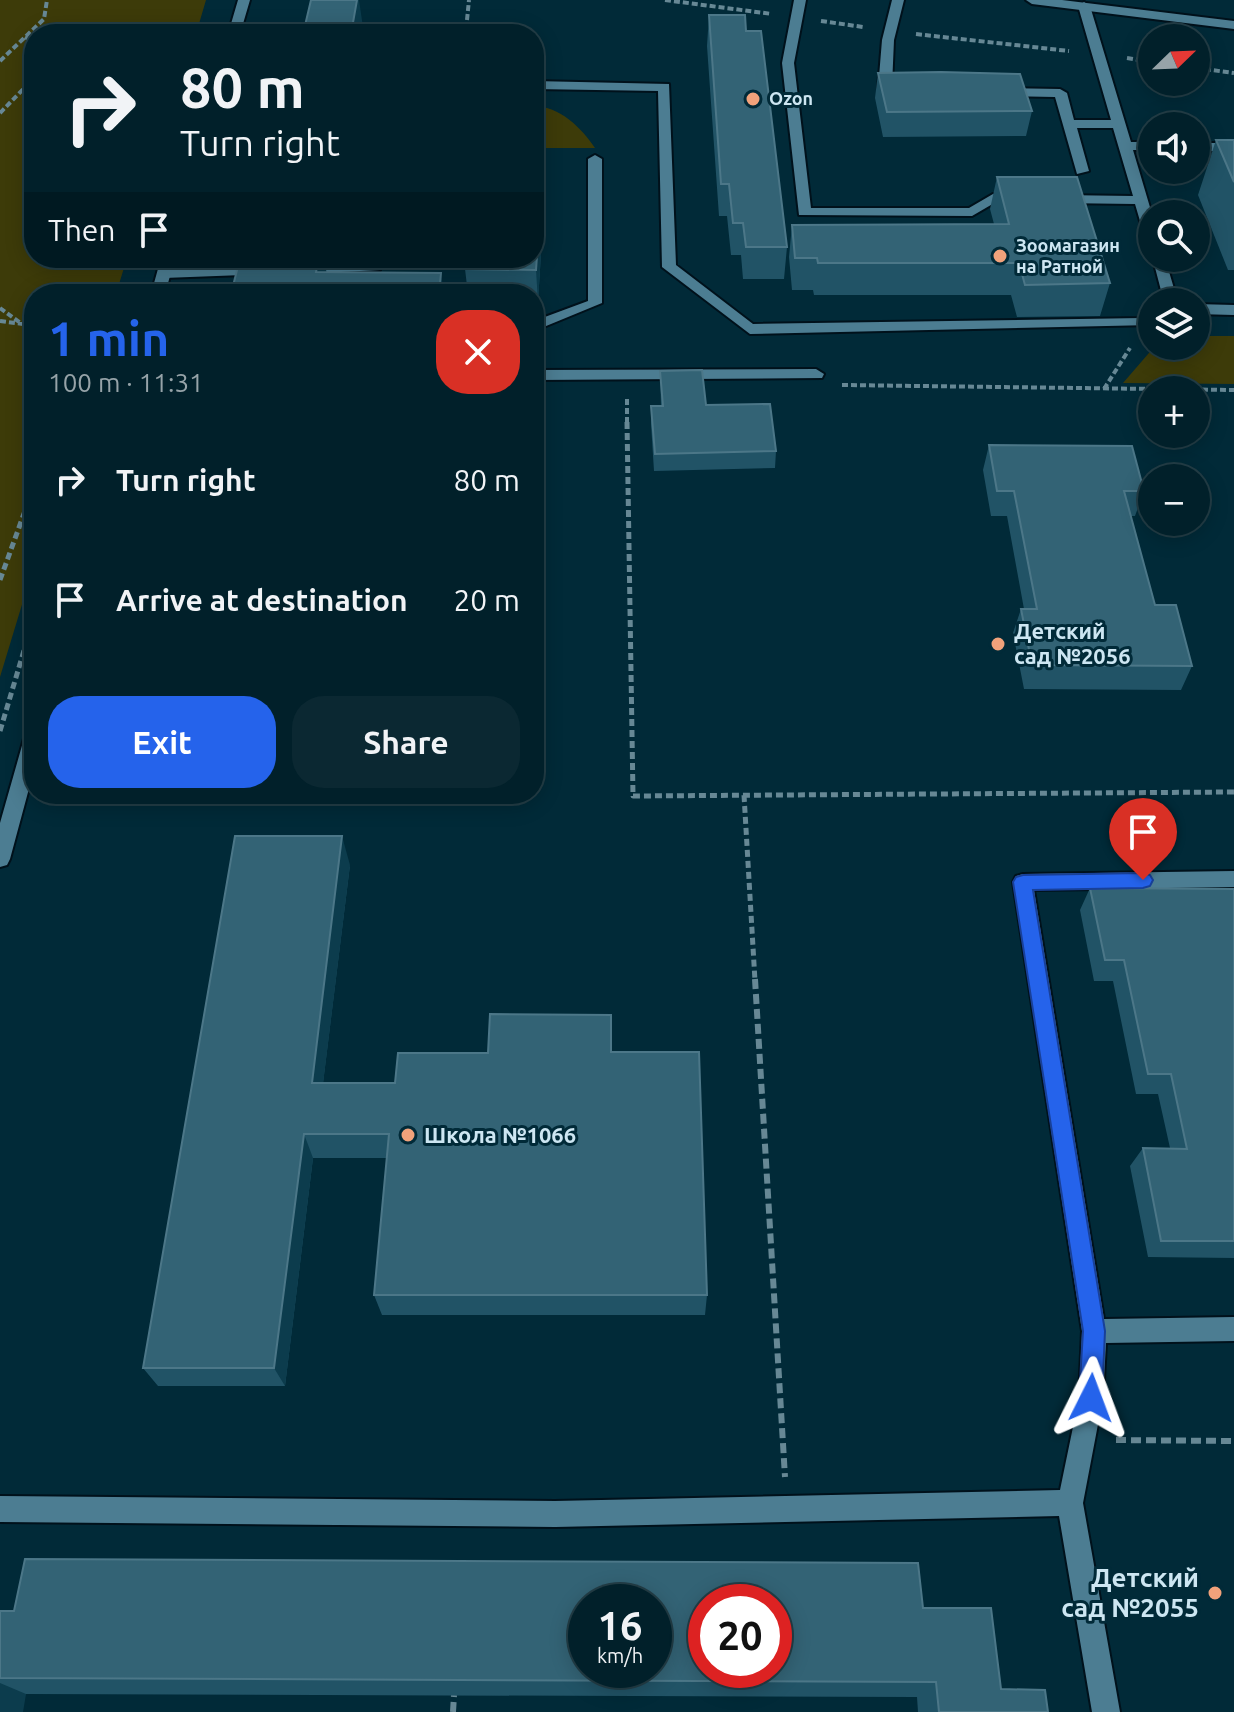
<!DOCTYPE html>
<meta charset="utf-8">
<style>
body{margin:0;font-family:Ubuntu,sans-serif;background:#0b2832;color:#f1f3f6;height:100vh;display:flex;flex-direction:column;font-size:30px;white-space:nowrap}
*{box-sizing:border-box;margin:0}
p{font-size:26px;color:#96a3a8}
.icon{flex:none;width:44px;height:44px;fill:none;stroke:currentColor;stroke-width:2;stroke-linecap:round;stroke-linejoin:round}
.map{position:relative;flex:1;overflow:hidden}
.sheet{position:absolute;left:24px;top:284px;width:520px;height:520px;display:flex;flex-direction:column;background:#01202a;border-radius:32px;box-shadow:0 4px 20px #0003,0 0 0 2px #233e47}
.sheet>*{flex:none}
.guide{position:absolute;left:24px;top:24px;width:520px;height:244px;border-radius:32px;box-shadow:0 4px 20px #0003,0 0 0 2px #233e47;background:#01202a;color:#f1f3f6;overflow:hidden}
.needle{width:52px;rotate:67deg}
.fabs{position:absolute;left:1138px;top:24px;display:grid;gap:16px}
.fabs a{display:grid;place-items:center;width:72px;height:72px;border-radius:50%;background:#01202a;box-shadow:0 4px 20px #0003,0 0 0 2px #233e47;font-size:40px}
.speed{position:absolute;left:568px;top:1584px;display:flex;gap:16px;font-size:40px;font-weight:700;text-align:center}
.speed>*{display:grid;place-content:center;width:104px;height:104px;border-radius:50%;background:#01202a;box-shadow:0 4px 20px #0003,0 0 0 2px #233e47;line-height:1}
.speed small{font-size:20px;font-weight:400}
.speed .limit{border:12px solid #d22;background:#fff;color:#111}
.pin{position:absolute;display:grid;place-items:center;width:68px;height:68px;color:#fff;margin:-82px -34px;border-radius:50% 50% 50% 0;rotate:-45deg;box-shadow:0 0 8px #0007}
.pin .icon{rotate:45deg}
.me{position:absolute;width:88px;margin:-44px;rotate:3deg;stroke-linejoin:round;filter:drop-shadow(0 0 6px #0008)}
.turn{display:flex;align-items:center;gap:28px;height:168px;padding:0 24px;font-size:36px}
.turn .icon{width:104px;height:104px;stroke-width:2.5}
.turn b{display:block;font-size:56px;line-height:68px}
.then{display:flex;align-items:center;height:76px;padding:0 24px;background:#0003;gap:16px;font-size:30px}
.round{display:grid;place-items:center;flex:none;width:84px;height:84px;border-radius:32px;background:#0b2832}
.summary{display:flex;align-items:center;justify-content:space-between;height:136px;padding:0 24px}
h1{font-size:48px;font-weight:700;line-height:60px;color:#2563eb}
.button{display:flex;gap:16px;margin-top:auto;padding:16px 24px}
.button a{flex:1;height:92px;border-radius:32px;background:#2563eb;color:#fff;font-size:32px;font-weight:700;line-height:92px;text-align:center}
.button a+a{background:#0b2832;color:#f1f3f6}
ul{padding:0;list-style:none}
li{display:flex;align-items:center;gap:24px;height:120px;padding:0 24px}
li div{flex:1}
li b{display:block;font-size:30px}
li em{font-style:normal}
.map>svg:first-child{display:block}
</style>
<div class="map">
<svg width="1234" height="1712" viewBox="0 0 1234 1712">
<rect width="100%" height="100%" fill="#012a38"/>
<path fill="#3d3b09" d="M0 0H206L196 34H34V258H127L116 294H34V565L0 677Z
M534 106C559 106 582 128 595 148H534Z
M1196 336H1234V384L1123 383 1155 346H1196Z"/>
<g fill="none" stroke-linecap="round" stroke-linejoin="round">
<defs>
<path id="service" d="M794 0H806L794 63 811 208H969L993 194 1024 196V202H996L972 216 799 215 782 63Z
M892 0H904L894 40 892 86 901 90 894 94 878 89 882 40Z
M1084 2 1090 6 1131 142H1152V150H1133L1152 214V242L1145 238 1135 204 1059 203 1052 199 1059 195 1133 196 1113 128H1077L1089 171 1077 174 1055 97 998 96 991 92 998 88 1060 89 1067 93 1074 120H1111L1078 6Z
M534 81 669 84 676 265 753 324 1142 318 1152 314V325L750 334 662 267 658 91 534 89Z
M1196 143H1234V151H1196Z
M595 155 602 159V303L534 331V321L588 301V159Z
M1152 256 1165 258 1178 302H1164Z
M370 258H384L380 270 300 274 293 270 300 266 369 263Z
M264 267 271 271 269 274 164 278 157 274 164 270Z
M1196 304 1234 305V315L1196 314Z
M816 369 824 374 822 378 534 380V370Z
M1234 871V887L1034 890 1104 1319 1234 1317V1341L1106 1343 1103 1398 1083 1503 1120 1712H1092L1059 1516 555 1527 0 1522V1496L555 1501 1060 1490 1079 1398 1082 1331 1013 882 1016 876 1023 874Z"/>
<path id="minor" d="M238 0H250L240 34H228Z
M161 258H175L165 294H151Z
M34 728V770L10 859 7 865 0 867V823L25 735Z"/>
<path id="tertiary" d="M1026 0H1062L1234 21V29L1032 4Z"/>
</defs>
<use href="#service" stroke="#00111b" stroke-width="4"/>
<use href="#minor" stroke="#00111b" stroke-width="4"/>
<use href="#tertiary" stroke="#00111b" stroke-width="4"/>
<path stroke="#678895" stroke-width="4" stroke-dasharray="6 3" stroke-linecap="butt" d="M665 0 772 14
M467 20 469 0
M821 21 863 27
M916 34 1069 51
M25 37 34 42
M1127 58 1152 62
M0 61 44 19 47 0
M1196 68 1234 73
M0 113 34 78
M0 308 22 324
M0 321 23 324 34 335
M842 385 1234 390
M1104 389 1130 348
M627 399V424"/>
<path stroke="#678895" stroke-width="5" stroke-dasharray="7 4" stroke-linecap="butt" d="M627 422 633 796 1234 792
M0 580 34 486
M0 731 34 617
M744 795 755 981"/>
<path stroke="#678895" stroke-width="6" stroke-dasharray="10 5" stroke-linecap="butt" d="M755 979 785 1477
M1116 1440 1234 1441
M453 1712 454 1695"/>
<use href="#service" fill="#4c7d92" fill-rule="evenodd"/>
<use href="#minor" fill="#4c7d92" fill-rule="evenodd"/>
<use href="#tertiary" fill="#4c7d92" fill-rule="evenodd"/>
</g>
<path fill="#215366" d="M709 15 746 31 787 247 784 279H743L741 255H731L727 216H719L707 46Z
M878 73 1032 111 1026 136 883 137 875 98Z
M1216 140H1234V270H1228L1198 195Z
M544 157 545 189 538 302H534V294H468L465 269Z
M997 177 1110 283 1100 316 1017 317 1011 295H814L813 290H792L789 257 792 225 994 224 990 209Z
M660 371 706 405 776 451 775 468 654 471 651 424V406H661Z
M989 445 1144 491 1135 516H1131L1155 605 1192 666 1181 690 1024 689 1013 633 1021 609H1024L1007 516H991L983 470Z
M350 865 323 1083H395L611 1052 707 1295 705 1315H382L374 1295 387 1158H313L285 1386H158L143 1368Z
M1090 888 1234 889V1258L1148 1257 1130 1166 1143 1148H1170L1158 1094H1136L1113 981H1094L1080 910Z
M923 1608 1001 1689 1048 1712H918L917 1697 26 1694 0 1712V1611Z"/>
<path fill="#0c3c4d" d="M357 0H359L364 34H351Z
M544 157 545 189 538 302 536 270Z
M319 258H324L327 275 316 272Z
M441 273 444 294H439Z
M342 836 350 865 320 1108 312 1083Z
M304 1134 313 1158 285 1386 274 1368Z
M0 1683 26 1694 23 1712H0Z"/>
<path fill="#336375" stroke="#4c7788" stroke-width="2" fill-rule="evenodd" d="M311 0H357L351 34H303Z
M709 15H745L746 31H761L787 247H746L743 223H733L729 184H721Z
M941 72 1020 74 1032 111 887 112 878 73Z
M1216 140H1234V182Z
M534 157H544L536 270 465 269 467 258H534Z
M997 177H1077L1110 283 1025 285 1019 263H818L817 258H795L792 225 1009 224Z
M265 258H319L316 272 441 273 439 294H231L238 266H264Z
M702 370 706 405 770 404 776 451 655 454 651 406H663L660 371Z
M989 445 1132 446 1144 491H1124L1155 605H1176L1192 666 1032 665 1021 609H1037L1014 491H997Z
M235 836H342L312 1083H395L398 1053H488L490 1014 611 1015V1052H699L707 1295H374L389 1134H304L274 1368H143Z
M1090 888 1234 889V1241H1161L1143 1148 1187 1149 1171 1074H1148L1124 960H1105Z
M25 1559 918 1563 923 1608H991L1001 1689 1045 1690 1048 1712H939L936 1682 0 1678V1611H14ZM586 1602H654V1670H586ZM706 1602H774V1670H706Z"/>
<path fill="#2563eb" stroke="#184099" stroke-width="2" d="M1143 873 1150 875 1153 880 1150 886 1143 888 1033 890 1105 1331 1102 1398 1099 1406 1091 1409 1083 1406 1079 1398 1083 1331 1013 882 1016 877 1023 875Z"/>
<g fill="#f1a27b" stroke="#012a38" stroke-width="3">
<circle cx="753" cy="99" r="8"/>
<circle cx="1000" cy="256" r="8"/>
<circle cx="998" cy="644" r="8"/>
<circle cx="408" cy="1135" r="8"/>
<circle cx="1215" cy="1593" r="8"/>
</g>
<g text-anchor="middle" stroke-width="6" stroke-linejoin="round" paint-order="stroke">
<g font-size="18" font-weight="bold" fill="#cde6f2" stroke="#012a38" text-anchor="start">
<text x="769" y="105">Ozon</text>
<text x="1016" y="252">Зоомагазин<tspan x="1016" dy="21">на Ратной</tspan></text>
</g>
<g font-size="22" font-weight="bold" fill="#cde6f2" stroke="#012a38" text-anchor="start">
<text x="1014" y="639">Детский<tspan x="1014" dy="25">сад №2056</tspan></text>
<text x="424" y="1143">Школа №1066</text>
</g>
<g font-size="26" font-weight="bold" fill="#cde6f2" stroke="#012a38" text-anchor="end">
<text x="1199" y="1587">Детский<tspan x="1199" dy="30">сад №2055</tspan></text>
</g>
</g>
</svg>
<div class="fabs">
<a><svg class="needle" viewBox="-14 -14 28 28"><path d="M0-13l5 13h-10z" fill="#e53935"/><path d="M0 13l5-13h-10z" fill="#96a3a8"/></svg></a>
<a><svg class="icon" aria-label="sound" viewBox="0 0 24 24"><path d="M4 9h4l5-4v14l-5-4H4zM17 9q2 3 0 6"/></svg></a>
<a><svg class="icon" aria-label="search" viewBox="0 0 24 24"><circle cx="10" cy="10" r="6"/><path d="M15 15l6 6"/></svg></a>
<a><svg class="icon" aria-label="layers" viewBox="0 0 24 24"><path d="M12 4l9 5-9 5-9-5zM3 14l9 5 9-5"/></svg></a>
<a>+</a>
<a>−</a>
</div>
<div class="speed"><div>16<small>km/h</small></div><div class="limit">20</div></div>
<div class="pin" style="left:1143px;top:880px;background:#d93025"><svg class="icon" aria-label="arrive" viewBox="0 0 24 24"><path d="M6 21V4h12l-3 4 3 4H6"/></svg></div>
<svg class="me" style="left:1091px;top:1398px" viewBox="-20 -20 40 40"><path d="M0-17L14 15 0 8-14 15z" fill="#2563eb" stroke="#fff" stroke-width="4"/></svg>
<div class="guide">
<div class="turn"><svg class="icon" aria-label="right" viewBox="0 0 24 24"><path d="M7 20v-9h11M14 6l5 5-5 5"/></svg><div><b>80 m</b>Turn right</div></div>
<div class="then">Then<svg class="icon" aria-label="arrive" viewBox="0 0 24 24"><path d="M6 21V4h12l-3 4 3 4H6"/></svg></div>
</div>
<section class="sheet">
<div class="summary"><div><h1>1 min</h1><p>100 m · 11:31</p></div><a class="round" style="background:#d93025;color:#fff"><svg class="icon" aria-label="close" viewBox="0 0 24 24"><path d="M6 6l12 12M18 6L6 18"/></svg></a></div>
<ul>
<li><svg class="icon" aria-label="right" viewBox="0 0 24 24"><path d="M7 20v-9h11M14 6l5 5-5 5"/></svg><div><b>Turn right</b></div><em>80 m</em></li>
<li><svg class="icon" aria-label="arrive" viewBox="0 0 24 24"><path d="M6 21V4h12l-3 4 3 4H6"/></svg><div><b>Arrive at destination</b></div><em>20 m</em></li>
</ul>
<div class="button"><a>Exit</a><a>Share</a></div>
</section>
</div>
